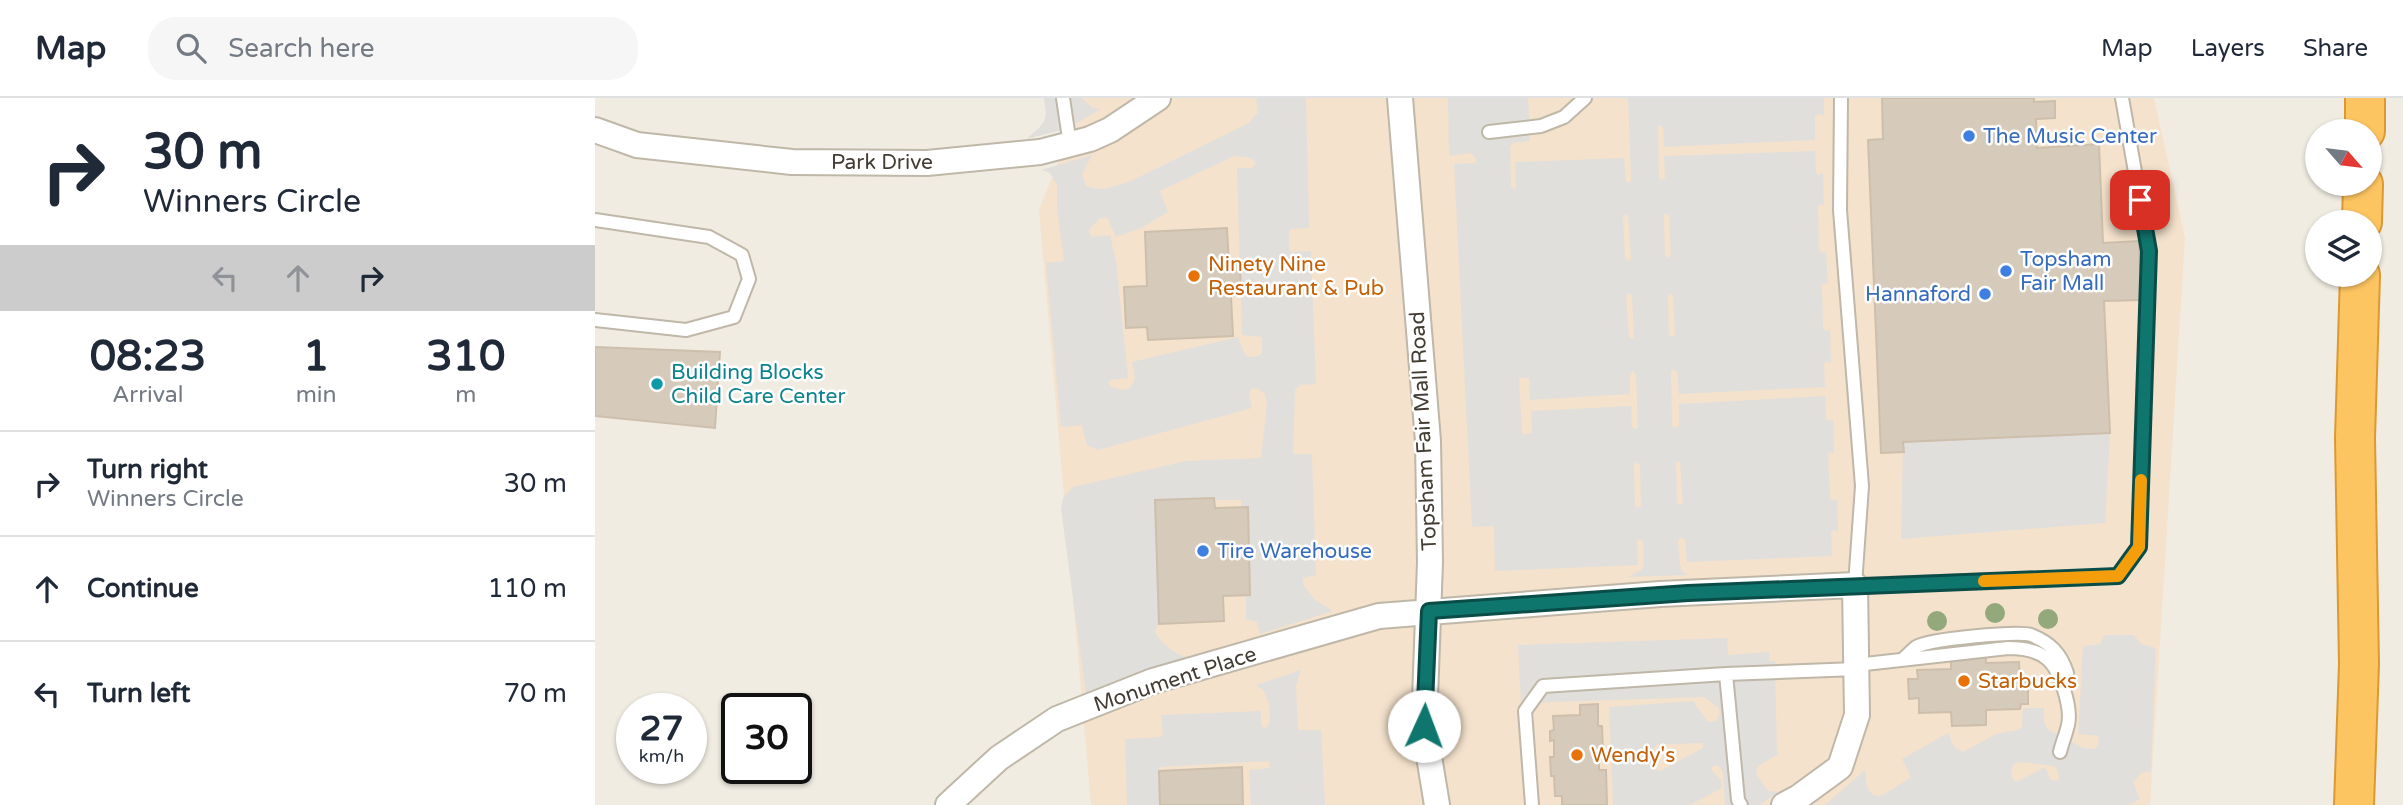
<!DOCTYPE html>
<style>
body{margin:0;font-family:"Varela Round",sans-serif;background:#f6f6f7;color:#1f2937;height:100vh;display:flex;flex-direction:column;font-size:26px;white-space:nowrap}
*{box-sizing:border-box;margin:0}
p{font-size:23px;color:#747a83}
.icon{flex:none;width:38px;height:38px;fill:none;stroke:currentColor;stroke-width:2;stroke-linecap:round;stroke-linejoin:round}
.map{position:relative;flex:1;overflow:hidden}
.panel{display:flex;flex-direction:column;background:#fff;width:595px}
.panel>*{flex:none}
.hud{background:#fff;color:#1f2937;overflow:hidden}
.needle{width:46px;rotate:118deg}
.tools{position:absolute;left:1710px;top:21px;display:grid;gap:14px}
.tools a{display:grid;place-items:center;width:77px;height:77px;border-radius:50%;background:#fff;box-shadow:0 2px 5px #0004;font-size:35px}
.speed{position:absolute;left:21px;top:595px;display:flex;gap:14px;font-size:35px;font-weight:700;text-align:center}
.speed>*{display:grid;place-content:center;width:91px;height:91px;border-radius:50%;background:#fff;box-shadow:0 2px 5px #0004;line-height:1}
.speed small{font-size:18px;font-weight:400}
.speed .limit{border:4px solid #111;border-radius:10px;background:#fff;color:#111}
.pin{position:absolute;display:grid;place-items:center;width:60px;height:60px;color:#fff;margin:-30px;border-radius:14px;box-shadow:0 4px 10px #0006}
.me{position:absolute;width:77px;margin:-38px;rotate:2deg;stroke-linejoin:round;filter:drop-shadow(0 0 5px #0008)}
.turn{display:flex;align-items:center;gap:24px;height:147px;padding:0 28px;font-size:32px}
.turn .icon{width:91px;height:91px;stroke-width:2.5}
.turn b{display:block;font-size:49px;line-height:60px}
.lanes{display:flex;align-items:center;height:66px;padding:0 28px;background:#0003;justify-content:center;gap:35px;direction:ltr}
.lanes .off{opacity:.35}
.eta{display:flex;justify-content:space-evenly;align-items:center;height:119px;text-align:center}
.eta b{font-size:42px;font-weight:700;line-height:49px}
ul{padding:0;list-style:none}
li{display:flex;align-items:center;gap:21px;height:105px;padding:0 28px;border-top:2px solid #e0e1e3}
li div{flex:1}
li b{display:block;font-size:26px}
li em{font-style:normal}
header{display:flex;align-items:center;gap:42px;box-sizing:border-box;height:98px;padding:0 35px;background:#fff;border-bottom:2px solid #e0e1e3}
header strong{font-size:33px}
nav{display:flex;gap:38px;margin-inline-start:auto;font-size:24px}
.search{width:490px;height:63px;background:#f6f6f7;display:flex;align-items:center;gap:18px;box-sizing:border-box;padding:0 24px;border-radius:28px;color:#747a83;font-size:26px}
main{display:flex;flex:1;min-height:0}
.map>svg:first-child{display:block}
</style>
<header>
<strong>Map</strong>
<div class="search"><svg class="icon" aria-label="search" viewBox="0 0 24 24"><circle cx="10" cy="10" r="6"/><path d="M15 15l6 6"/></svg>Search here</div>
<nav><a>Map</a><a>Layers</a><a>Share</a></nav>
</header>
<main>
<section class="panel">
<div class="hud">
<div class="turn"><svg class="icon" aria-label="right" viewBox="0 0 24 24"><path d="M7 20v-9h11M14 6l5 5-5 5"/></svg><div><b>30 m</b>Winners Circle</div></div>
<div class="lanes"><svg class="icon off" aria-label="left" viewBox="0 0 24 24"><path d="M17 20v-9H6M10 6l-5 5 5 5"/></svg><svg class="icon off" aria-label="ahead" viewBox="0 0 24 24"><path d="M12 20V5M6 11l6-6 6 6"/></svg><svg class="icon" aria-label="right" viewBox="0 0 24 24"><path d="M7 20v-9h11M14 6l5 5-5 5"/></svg></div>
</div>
<div class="eta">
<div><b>08:23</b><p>Arrival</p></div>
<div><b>1</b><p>min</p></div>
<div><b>310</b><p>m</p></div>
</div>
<ul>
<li><svg class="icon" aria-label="right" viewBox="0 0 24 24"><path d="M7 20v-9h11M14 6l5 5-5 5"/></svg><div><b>Turn right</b><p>Winners Circle</p></div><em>30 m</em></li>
<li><svg class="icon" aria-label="ahead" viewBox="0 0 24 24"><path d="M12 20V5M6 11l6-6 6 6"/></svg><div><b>Continue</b></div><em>110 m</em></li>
<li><svg class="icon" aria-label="left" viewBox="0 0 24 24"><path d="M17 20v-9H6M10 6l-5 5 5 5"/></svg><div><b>Turn left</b></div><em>70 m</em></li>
</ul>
</section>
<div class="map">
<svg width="1808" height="707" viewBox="0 0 1808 707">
<rect width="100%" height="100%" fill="#f1ece2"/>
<path fill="#f4e2cc" d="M489 0H1559L1590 140 1555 707H496L444 112Z"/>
<path fill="#e1dfdb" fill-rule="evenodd" d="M449 0H487L498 10 506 11 471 31 431 41 444 30 449 23 451 17Z
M661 0H711L714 130 697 131 694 133V152L696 154 716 153 721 286 705 287 700 292 698 356H717L721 477 708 480V487L720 502 738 513 665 536 662 524 651 521V497L655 496 652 409H647L646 402H620L619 400 560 402 564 526 560 532 562 538 569 546 579 554 592 560 491 597 466 411 468 400 478 389 591 363 666 360 672 307 670 296 661 290 656 291 654 296 657 310 503 352 492 347 487 327 466 329 451 165 469 163 462 110V87L455 75 446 72 497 57 487 76 491 88 502 91 514 90 536 83 654 25 663 14ZM639 58 656 60 661 65 657 70H642L647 237 667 239V255L664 258 653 259 649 255 643 239 537 264 540 281 535 290 528 292 516 289 513 285 515 282 533 280 521 163 515 137 496 139 494 132 504 121 510 119 513 121 521 139 546 130 573 114 565 93Z
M853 0H933L935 43 919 45 915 48 916 89 919 91 921 88 920 64 1029 60 1031 84 1034 85 1036 82 1033 0H1229V18L1223 16 1220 19V42L1069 49 1068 30 1065 27 1063 29 1064 80 1067 82 1070 80 1069 58 1220 53 1221 75 1224 77 1228 75 1229 108 1226 106 1223 109 1224 152 1227 155 1231 153 1233 186 1230 185 1227 187 1228 231 1232 233 1235 231 1236 265 1232 263 1229 266 1230 289 1084 296 1082 274 1078 271 1076 274 1077 328 1080 330 1084 328V306L1230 298 1231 320 1234 323 1238 321 1239 356 1236 354 1233 356 1235 400 1238 403 1242 401 1243 434 1239 432 1236 434 1237 458 1092 464 1090 442 1087 439 1083 443 1085 467 1087 473 1093 477 1034 479 1047 471 1049 467 1048 444 1045 441 1042 443 1043 467 900 473 899 428 877 429 859 66 882 65 879 58 875 55 854 58ZM1071 115 1074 118 1076 157 1073 160 1070 157 1069 117ZM1030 116 1033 118 1036 160 1034 163 1030 160 1028 119ZM1034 195 1037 198 1039 239 1037 241 1034 239 1031 198ZM1076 195 1078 199 1080 237 1077 239 1074 237 1073 198ZM1038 273 1041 277 1043 329 1041 331 1037 329 1036 308 936 313 937 335 927 336 924 280H934L935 302 1035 296V276ZM1083 363 1085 365 1088 405 1085 407 1082 405 1081 365ZM1042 364 1045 367 1046 408 1043 410 1040 408 1039 367Z
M1515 335 1510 425 1306 441 1308 344Z
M1510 537H1539L1546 546 1561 550 1556 673 1546 675 1538 684 1545 701 1534 707H1230L1270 672 1272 689 1277 696 1282 698 1290 696 1316 679 1307 661 1353 635 1359 649 1368 654 1401 636 1423 632 1427 629 1428 610H1449V623L1452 631 1488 650 1499 651 1503 647 1504 638 1483 636 1488 548 1505 546ZM1426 664 1458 668 1462 671 1464 679 1463 683 1456 682 1450 669 1423 683H1419L1416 675 1417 669 1421 665Z
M1132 540 1133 557 1174 554V563H1180L1182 657 1163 668 1161 676 1173 693 1183 694 1165 707H1130L1128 674 1123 667 1117 669V673L1126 682 1127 690 1095 707H1018L1014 609 1098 603 1113 624 1121 623 1125 616 1123 609 1109 599 926 605 923 547ZM1106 645 1108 646V650L1067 672 1063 673 1059 670 1058 652 1062 647Z
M706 572 701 587 703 632H726L730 707H656L654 672 675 670 674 663 564 669 565 707H532L530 641 565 639 568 635 566 617 666 613V627L670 631 675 624 674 605 668 592 661 587Z"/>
<path fill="#d6cabb" stroke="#cdbfab" stroke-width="2" d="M1287 0H1439V4L1460 3V20L1441 21 1442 50 1504 46 1508 145 1544 143 1546 202 1509 203 1515 335 1308 344 1309 354 1286 355 1273 42 1288 41Z
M632 130 634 168 645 167 646 198H636L638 238 553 242 552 229 531 230 529 189 552 188 550 134Z
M0 249 125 254 120 330 0 318Z
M619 400 620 410 653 409 655 497 628 498 629 523 564 526 560 402Z
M1390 538 1391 565 1424 564 1425 583H1433V606H1426L1425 611 1391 612V627L1357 628 1356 614 1324 615V600L1314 601 1313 581H1323L1322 572 1356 571V539Z
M1003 606V628H1007L1008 656H1004V672H1011L1012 707H967V698H960L959 678H956L955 659H959V642L955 643V633L959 632 958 618 985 617V607Z
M647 669 648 707H565L564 673Z"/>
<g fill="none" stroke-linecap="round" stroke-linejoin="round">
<defs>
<path id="service" d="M468 0 475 47
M1246 0 1245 112 1267 388 1260 487 1523 478 1544 449 1554 153 1527 0
M894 34 946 28 969 19 990 0
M0 122 114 139 147 157 154 181 139 219 91 232 0 222
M1309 560C1313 557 1317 552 1321 549 1334 541 1422 533 1436 537 1456 545 1466 556 1472 575L1467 587
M1261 567 1413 550C1425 550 1441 552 1451 560 1465 570 1477 610 1473 627 1471 636 1467 645 1465 654
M1131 576 1143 702 1146 707
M937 707 930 613 948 588 1131 576 1261 571"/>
<path id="minor" d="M805 0 833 343 835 464 829 628 842 707
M0 32 42 47 197 64 332 65 445 54 495 41 515 32 563 0
M353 707 404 660 462 621 558 583 784 518 1065 496 1260 487 1262 617 1245 669 1204 699 1189 707"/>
<path id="motorway" d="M1770 0V33
M1767 124 1768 86
M1759 707 1764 566 1760 340 1765 177"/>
</defs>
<use href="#service" stroke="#bfb7a8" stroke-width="16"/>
<use href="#minor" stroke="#bfb7a8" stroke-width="28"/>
<use href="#motorway" stroke="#dc9931" stroke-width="42"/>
<use href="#service" stroke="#fff" stroke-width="12"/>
<use href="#minor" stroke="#fff" stroke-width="24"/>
<use href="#motorway" stroke="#fdc561" stroke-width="38"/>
</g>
<g fill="#93a97b">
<circle cx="1400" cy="515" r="10"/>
<circle cx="1453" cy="521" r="10"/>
<circle cx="1342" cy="523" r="10"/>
</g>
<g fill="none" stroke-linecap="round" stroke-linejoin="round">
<defs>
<path id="route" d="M829 628 834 513 1093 495 1523 478 1544 449 1554 153 1545 102"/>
</defs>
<use href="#route" stroke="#0a4d48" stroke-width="18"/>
<use href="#route" stroke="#0f766e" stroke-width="12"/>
<path stroke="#f59e0b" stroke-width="12" d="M1389 483 1523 478 1544 449 1546 382"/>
</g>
<g fill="#3f7fe0" stroke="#fff" stroke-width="2.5">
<circle cx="1374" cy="38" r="7"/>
<circle cx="1411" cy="173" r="7"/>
<circle cx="1390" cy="196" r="7"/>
<circle cx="608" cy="453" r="7"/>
</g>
<g fill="#e8710a" stroke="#fff" stroke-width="2.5">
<circle cx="599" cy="178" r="7"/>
<circle cx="1369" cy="583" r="7"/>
<circle cx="982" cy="657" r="7"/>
</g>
<circle fill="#0f9aa8" stroke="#fff" stroke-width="2.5" cx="62" cy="286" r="7"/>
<g text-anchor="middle" stroke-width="5" stroke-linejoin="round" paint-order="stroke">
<g font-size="21" fill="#366cbe" stroke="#fff" text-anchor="start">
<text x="1388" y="45">The Music Center</text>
<text x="1425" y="168">Topsham<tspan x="1425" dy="24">Fair Mall</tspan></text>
<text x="1376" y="203" text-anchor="end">Hannaford</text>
<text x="622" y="460">Tire Warehouse</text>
</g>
<g font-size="21" fill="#433c33" stroke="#fff">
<text x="287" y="71">Park Drive</text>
<text transform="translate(828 333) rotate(-93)" y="7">Topsham Fair Mall Road</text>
<text transform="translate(580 581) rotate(-18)" y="7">Monument Place</text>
</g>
<g font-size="21" fill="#c56008" stroke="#fff" text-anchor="start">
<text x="613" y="173">Ninety Nine<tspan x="613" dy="24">Restaurant &amp; Pub</tspan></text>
<text x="1383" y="590">Starbucks</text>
<text x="996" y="664">Wendy's</text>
</g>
<g font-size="21" fill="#0d838f" stroke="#fff" text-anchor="start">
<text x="76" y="281">Building Blocks<tspan x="76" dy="24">Child Care Center</tspan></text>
</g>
</g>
</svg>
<div class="tools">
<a><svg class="needle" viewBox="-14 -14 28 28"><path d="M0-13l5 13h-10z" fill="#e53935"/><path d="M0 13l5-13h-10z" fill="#747a83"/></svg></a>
<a><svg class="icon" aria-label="layers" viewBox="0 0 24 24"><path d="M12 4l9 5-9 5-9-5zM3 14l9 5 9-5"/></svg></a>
</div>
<div class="speed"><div>27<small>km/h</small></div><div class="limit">30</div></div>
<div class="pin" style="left:1545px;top:102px;background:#d93025"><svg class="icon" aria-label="arrive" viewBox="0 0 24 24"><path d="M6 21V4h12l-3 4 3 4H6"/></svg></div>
<svg class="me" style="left:829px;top:628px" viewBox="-20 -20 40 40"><circle r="19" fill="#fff"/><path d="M0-13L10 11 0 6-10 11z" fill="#0f766e"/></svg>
</div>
</main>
